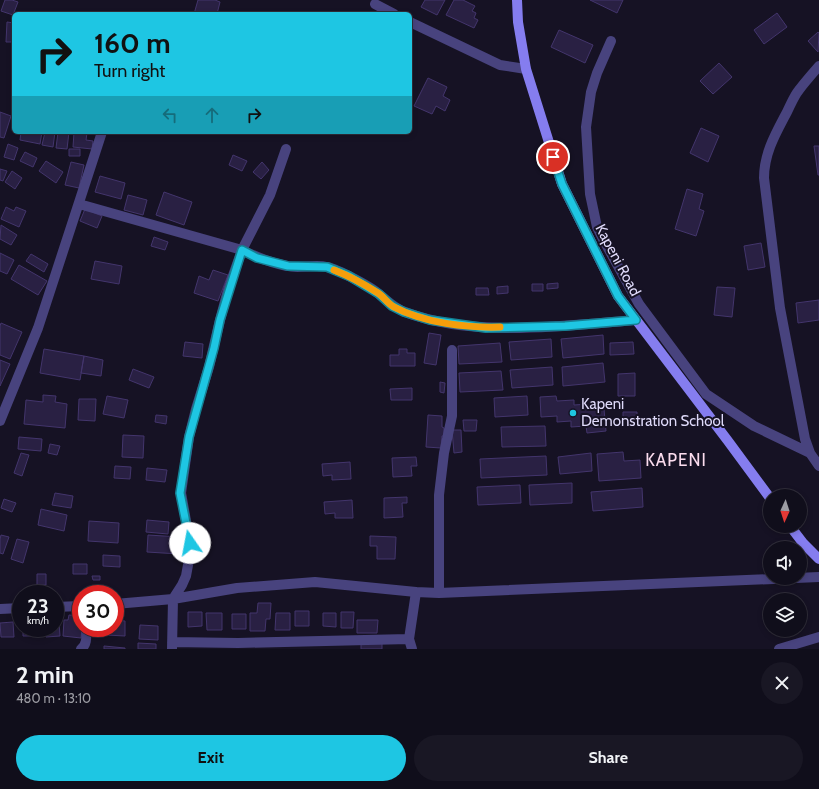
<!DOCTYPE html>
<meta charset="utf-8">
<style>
body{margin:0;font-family:Cabin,sans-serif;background:#191724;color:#f1f3f6;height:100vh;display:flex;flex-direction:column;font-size:15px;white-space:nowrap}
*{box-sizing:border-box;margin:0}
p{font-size:13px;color:#9c9ca3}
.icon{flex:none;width:22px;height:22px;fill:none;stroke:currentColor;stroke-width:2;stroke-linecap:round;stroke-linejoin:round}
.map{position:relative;height:649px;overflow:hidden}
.drawer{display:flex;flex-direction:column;background:#100e1b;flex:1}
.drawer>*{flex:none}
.top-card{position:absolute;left:12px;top:12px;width:400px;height:122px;border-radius:6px;box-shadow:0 2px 6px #0003,0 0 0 1px #302e3a;background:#1ec6e3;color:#111;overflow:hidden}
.needle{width:26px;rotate:183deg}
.controls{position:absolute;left:763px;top:489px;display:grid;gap:8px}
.controls a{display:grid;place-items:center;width:44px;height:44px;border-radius:50%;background:#100e1b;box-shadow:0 2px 6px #0003,0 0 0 1px #302e3a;font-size:20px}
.speed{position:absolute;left:12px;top:585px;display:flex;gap:8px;font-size:20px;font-weight:700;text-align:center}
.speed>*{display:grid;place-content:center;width:52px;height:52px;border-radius:50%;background:#100e1b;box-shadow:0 2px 6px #0003,0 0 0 1px #302e3a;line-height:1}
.speed small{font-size:10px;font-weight:400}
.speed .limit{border:6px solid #d22;background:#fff;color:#111}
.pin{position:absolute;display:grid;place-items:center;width:34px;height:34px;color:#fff;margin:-17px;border:2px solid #fff;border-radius:50%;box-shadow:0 1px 4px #0007}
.me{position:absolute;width:44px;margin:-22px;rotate:348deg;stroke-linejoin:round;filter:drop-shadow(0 0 3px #0008)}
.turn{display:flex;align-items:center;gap:14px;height:84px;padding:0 16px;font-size:18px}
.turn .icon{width:52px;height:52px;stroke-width:2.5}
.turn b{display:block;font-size:28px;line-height:34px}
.lanes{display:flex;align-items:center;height:38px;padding:0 16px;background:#0003;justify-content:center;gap:20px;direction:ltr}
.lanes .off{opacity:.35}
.round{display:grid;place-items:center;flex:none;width:42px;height:42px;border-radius:21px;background:#191724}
.overview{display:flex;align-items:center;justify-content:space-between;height:68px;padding:0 16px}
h1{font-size:24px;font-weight:800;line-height:30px}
.cta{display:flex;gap:8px;margin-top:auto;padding:8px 16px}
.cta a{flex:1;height:46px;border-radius:24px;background:#1ec6e3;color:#111;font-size:16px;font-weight:800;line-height:46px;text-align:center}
.cta a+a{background:#191724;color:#f1f3f6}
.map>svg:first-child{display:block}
</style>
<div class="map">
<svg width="819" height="649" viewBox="0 0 819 649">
<rect width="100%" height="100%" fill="#161224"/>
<path fill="#292043" stroke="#43356c" d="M5 0H12L18 2 13 15 1 11Z
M198 0H215L220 2 217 14H194Z
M425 0H445L437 15 421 7Z
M454 0H463L475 6 472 11 476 13 474 18 478 20 474 28 446 15Z
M590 0H623L617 13Z
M777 13 787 27 764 44 754 30Z
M7 22 14 23V42H6Z
M559 30 593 45 585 63 551 47Z
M818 32 819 33 818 52 808 41Z
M719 63 732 77 713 94 700 81Z
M428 78 447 87 443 96 450 100 445 111 436 106 432 114 414 106Z
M0 112 11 116 4 138 0 137Z
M701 128 719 136 708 162 690 153Z
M21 132H42L40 144 20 140Z
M45 132H55L53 147 42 145Z
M58 132H69L67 149 56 148Z
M74 132 87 133 86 140 93 141 92 149 73 147Z
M8 144 18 148 14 160 4 157Z
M814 146H819V175H818Z
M69 149H80V156H69Z
M25 152 37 158 33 167 20 161Z
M233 155 247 161 242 171 229 165Z
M46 161 63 172 56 183 39 171Z
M71 162 84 165 79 188 65 185Z
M262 162 269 170 261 179 253 172Z
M0 169 7 171 3 181 0 180Z
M12 171 22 178 15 189 5 182Z
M100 176 125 183 121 199 95 192Z
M687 189 703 194 699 209 704 211 696 236 675 229Z
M164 192 192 202 184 225 156 215Z
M128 195 147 200 143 215 124 210Z
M6 207 14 211 16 207 26 211 19 227 1 219Z
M85 209 102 216 97 228 80 221Z
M1 225 17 235 11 245 0 239Z
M154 237 168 242 165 250 151 246Z
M761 243 765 267 748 270 744 246Z
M0 253 14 260 7 274 0 271Z
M31 254 48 264 44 272 26 261Z
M95 261 122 266 119 284 91 279Z
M19 265 47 281 38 295 11 279Z
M213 270 228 275 218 301 194 293 199 276 209 280Z
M558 283V288L547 289V284Z
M532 284H543V291H532Z
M508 286V293L497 294V287Z
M717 287 735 288 732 317 714 315Z
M476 288H488L489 295H476Z
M819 300V320L798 323 796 303Z
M1 323 22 332 10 359 0 355V326Z
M429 333 441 335 436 365 424 363Z
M603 335 604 354 563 358 561 339Z
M551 339 552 357 511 360 509 342Z
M185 342 203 344 202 358 183 356Z
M633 342 634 354 610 355V343Z
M500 343 502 362 459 364 458 346Z
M44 349 84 356 80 380 40 373Z
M399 349H407V353H415V366H390V355H399Z
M84 356 103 360 101 376 81 373Z
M0 360 10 364 0 386Z
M603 363 605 382 563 386 562 367Z
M552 367 553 385 512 388 510 370Z
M133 369 154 377 149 388 129 380Z
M501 371 503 390 460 392 459 373Z
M635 373V396H618V374Z
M440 382 445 383 444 393 440 392Z
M412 388V400H391L390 389Z
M43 395 56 396 55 402 67 404 65 428 24 424 26 400 43 402Z
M107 396 128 400 124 418 103 414Z
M527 396 528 415 495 417 494 398Z
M556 396 557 401 574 400V405L588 404V410L604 409 606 431 587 433 586 426 571 427V421L557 422V416L541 417 540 397Z
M79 399H96L95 421 78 420Z
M623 412H637V425H623Z
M156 415 167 416 166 424 155 422Z
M428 415 442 416V427L444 428V436H442L441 448 426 447Z
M463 420H477L476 431H464Z
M545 426 546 446 502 447 501 427Z
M452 430H461L462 452 454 453Z
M123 435 144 436 143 458 122 457Z
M19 437 42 439 41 451 18 449Z
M50 444 60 446 57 455 48 453Z
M623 452 624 461 640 460 641 478 599 481 597 454Z
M21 453 29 455 22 476 14 473Z
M591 453 592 471 560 474 558 457Z
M546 456 547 475 481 478 480 459Z
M416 457 417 466H411L412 476 393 477 392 458Z
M350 462 351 479 332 480V475L323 476 322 464Z
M115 466 131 467 130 479 114 478Z
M147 468 167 470 165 482 146 480Z
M572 483V503L530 505 529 485Z
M520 485 521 503 478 505 477 487Z
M642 488 643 507 593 511 591 492Z
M55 493 73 496 71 508 52 505Z
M407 497V503H402L403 517 384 518V498Z
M4 499 16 503 12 512 1 508Z
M352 500 353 518H335V513L325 514 324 502Z
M41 509 67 515 64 531 38 525Z
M147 520 169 522 168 534 146 532Z
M89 521 119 523 118 543 88 541Z
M1 535 9 537 3 554 0 553V539Z
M148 535 180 537 179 554 147 552Z
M370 536 396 537 395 559H377V546H370Z
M17 539 29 542 23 563 11 559Z
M103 555 120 556V567L103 566Z
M73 564H87V574H73Z
M37 574H46V585H37Z
M92 576H100V580H93Z
M258 603H271L270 619H266L265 631H250V613H257Z
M295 611H309V626H295Z
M188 612H202V626L188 627Z
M341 612H354L353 628H341Z
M206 613H222V630H207Z
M276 613H290V630H275Z
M323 613H336V627L323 626Z
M232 614H246V629H232Z
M69 615 79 616 78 620 81 621 82 628 81 638 63 636 64 620H68Z
M115 620 125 621V636L106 635 107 628H115Z
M357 620H378L377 633H357Z
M13 622 14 637H1L0 623Z
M55 622H59L60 636 46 637V628H55Z
M140 625 158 626V640L139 639Z
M23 628H35V636H23Z
M92 628H106V634L93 635Z
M361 642 382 643V649H361Z
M138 643 156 644V649H138Z
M104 646 125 648V649H104Z"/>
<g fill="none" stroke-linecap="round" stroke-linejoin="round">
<path stroke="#48437e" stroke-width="10" d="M375 4 394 14
M410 22 500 65 526 69
M611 41 597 73 591 92 586 127 590 194 597 227 603 239 639 304 706 394 754 426 810 453
M819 66C812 74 805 82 799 90 794 96 791 104 787 112 776 133 764 153 764 178L780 308 805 439 810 453 819 466
M79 204 242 250C256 257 272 263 287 266 300 269 314 264 327 267 337 269 372 287 380 295 388 301 394 308 405 312 473 338 564 326 636 320
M0 421 38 328 102 132
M439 593V495L444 453 452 416V350
M115 604 173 599 237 588 315 582 416 592 439 593 819 577
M55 607 81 606
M0 609 21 608
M172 642 238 643 409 639
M81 649C88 644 86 635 86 628
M172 649 173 599 182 585 186 576 190 554V543L181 493 189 437 196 409 209 367 220 320 228 290 242 250 270 195 286 149
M412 649 409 639 416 592
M779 649 819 637"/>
<path stroke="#857def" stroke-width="10" d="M517 0 518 22 526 69 562 184 618 296 728 441 770 498
M790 526 803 543 819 559"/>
</g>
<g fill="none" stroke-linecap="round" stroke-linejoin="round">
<defs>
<path id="route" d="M190 543 180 493 189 437 214 348 220 320 242 250 257 258 288 266 327 267 349 276 379 294 392 306 404 312 430 320 486 328 565 326 636 320 618 296 562 184 553 157"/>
</defs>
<use href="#route" stroke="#148194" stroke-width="10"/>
<use href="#route" stroke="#1ec6e3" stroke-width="7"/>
<path stroke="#f59e0b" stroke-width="7" d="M334 270C349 276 364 284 378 293 384 297 388 304 394 307 424 323 467 328 500 327"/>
</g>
<circle fill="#1ec6e3" stroke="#161224" stroke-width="1.5" cx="573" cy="413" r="4"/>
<g text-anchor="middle" stroke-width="4" stroke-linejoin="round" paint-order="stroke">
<g font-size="15" fill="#dfdafa" stroke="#161224">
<text transform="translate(618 260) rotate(62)" y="5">Kapeni Road</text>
</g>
<g font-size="15" fill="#dfdafa" stroke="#161224" text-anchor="start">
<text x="581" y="409">Kapeni<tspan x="581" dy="17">Demonstration School</tspan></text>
</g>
<g font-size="17" letter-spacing="1" fill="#fbdcee" stroke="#161224">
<text x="676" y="466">KAPENI</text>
</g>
</g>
</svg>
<div class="controls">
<a><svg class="needle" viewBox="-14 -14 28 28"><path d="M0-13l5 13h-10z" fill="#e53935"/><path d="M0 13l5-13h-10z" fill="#9c9ca3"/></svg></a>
<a><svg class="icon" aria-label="sound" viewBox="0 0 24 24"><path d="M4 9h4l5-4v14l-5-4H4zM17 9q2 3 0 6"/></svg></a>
<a><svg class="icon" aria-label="layers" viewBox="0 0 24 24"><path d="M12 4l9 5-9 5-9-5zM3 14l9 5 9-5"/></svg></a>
</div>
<div class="speed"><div>23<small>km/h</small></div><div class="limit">30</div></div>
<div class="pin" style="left:553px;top:157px;background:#d93025"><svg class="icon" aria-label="arrive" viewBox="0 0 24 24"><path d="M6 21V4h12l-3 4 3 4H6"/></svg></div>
<svg class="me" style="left:190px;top:543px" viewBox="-20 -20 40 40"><circle r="19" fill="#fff"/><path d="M0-13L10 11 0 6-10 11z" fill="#1ec6e3"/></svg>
<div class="top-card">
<div class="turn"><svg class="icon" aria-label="right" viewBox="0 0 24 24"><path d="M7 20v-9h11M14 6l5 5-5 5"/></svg><div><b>160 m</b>Turn right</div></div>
<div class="lanes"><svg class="icon off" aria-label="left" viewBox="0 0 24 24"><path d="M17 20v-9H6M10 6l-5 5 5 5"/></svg><svg class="icon off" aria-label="ahead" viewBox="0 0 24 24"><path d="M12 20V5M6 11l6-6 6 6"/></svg><svg class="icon" aria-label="right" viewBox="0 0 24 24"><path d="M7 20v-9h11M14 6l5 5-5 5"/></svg></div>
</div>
</div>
<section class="drawer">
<div class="overview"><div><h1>2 min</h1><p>480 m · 13:10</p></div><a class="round"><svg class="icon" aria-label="close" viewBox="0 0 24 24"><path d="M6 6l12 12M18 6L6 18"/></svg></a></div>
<div class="cta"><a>Exit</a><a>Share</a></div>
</section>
